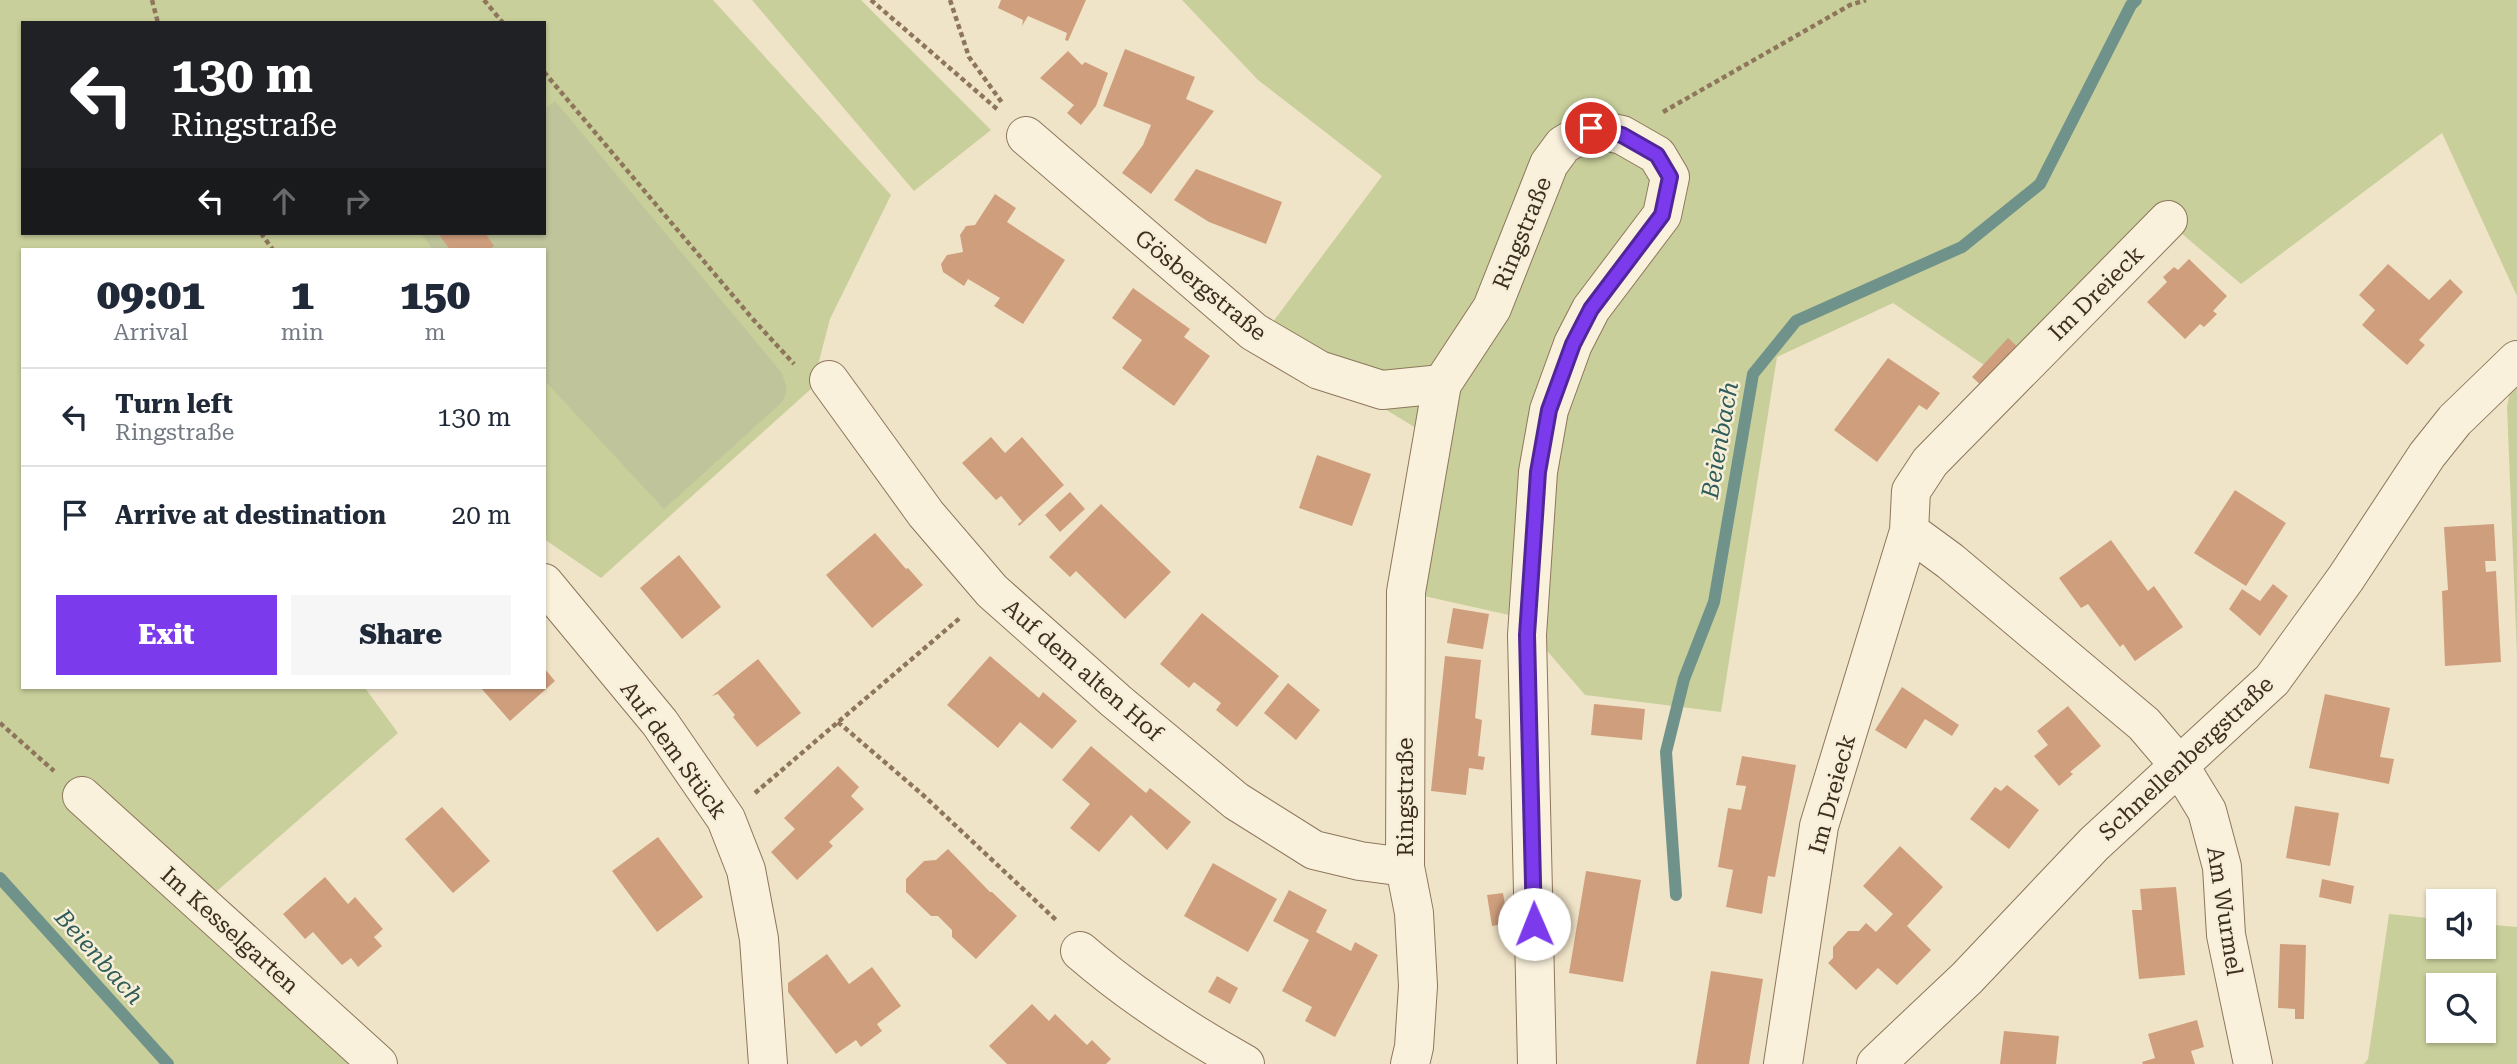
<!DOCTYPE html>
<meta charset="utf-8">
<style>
body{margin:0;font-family:"Roboto Serif",serif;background:#f6f6f7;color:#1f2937;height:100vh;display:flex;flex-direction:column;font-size:26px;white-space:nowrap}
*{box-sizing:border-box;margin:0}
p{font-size:23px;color:#747a83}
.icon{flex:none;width:38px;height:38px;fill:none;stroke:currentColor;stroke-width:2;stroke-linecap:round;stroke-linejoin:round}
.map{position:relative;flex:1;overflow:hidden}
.drawer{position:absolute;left:21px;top:248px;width:525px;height:441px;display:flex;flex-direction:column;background:#fff;border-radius:0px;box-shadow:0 2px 5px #0004}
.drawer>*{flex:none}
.top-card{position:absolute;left:21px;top:21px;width:525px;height:214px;border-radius:0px;box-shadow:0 2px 5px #0004;background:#202124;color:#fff;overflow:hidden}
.controls{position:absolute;left:2426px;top:889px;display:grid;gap:14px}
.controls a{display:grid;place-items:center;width:70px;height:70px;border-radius:0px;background:#fff;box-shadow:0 2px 5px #0004;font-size:35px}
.pin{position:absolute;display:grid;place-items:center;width:60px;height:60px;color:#fff;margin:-30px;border:4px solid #fff;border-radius:50%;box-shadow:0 2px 7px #0007}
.me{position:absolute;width:77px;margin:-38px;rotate:359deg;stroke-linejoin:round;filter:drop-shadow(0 0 5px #0008)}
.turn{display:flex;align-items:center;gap:24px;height:147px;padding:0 35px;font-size:32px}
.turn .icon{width:91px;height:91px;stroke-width:2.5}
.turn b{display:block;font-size:49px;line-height:60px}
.lanes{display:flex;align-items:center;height:66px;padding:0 35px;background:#0003;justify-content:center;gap:35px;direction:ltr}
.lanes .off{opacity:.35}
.eta{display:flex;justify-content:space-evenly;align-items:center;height:119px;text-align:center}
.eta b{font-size:42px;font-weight:800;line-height:49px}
.button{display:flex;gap:14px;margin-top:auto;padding:14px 35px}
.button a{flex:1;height:80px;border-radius:0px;background:#7c3aed;color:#fff;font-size:28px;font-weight:800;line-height:80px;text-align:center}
.button a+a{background:#f6f6f7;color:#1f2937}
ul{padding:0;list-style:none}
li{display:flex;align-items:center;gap:21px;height:98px;padding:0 35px;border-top:2px solid #e0e1e3}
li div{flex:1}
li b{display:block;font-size:26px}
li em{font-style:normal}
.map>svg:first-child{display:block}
</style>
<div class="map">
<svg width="2517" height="1064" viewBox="0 0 2517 1064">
<rect width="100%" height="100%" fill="#f0e4c8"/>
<path fill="#c9cf9b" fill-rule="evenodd" d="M0 0H713L891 195 830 319 812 388 601 578 544 539V250H23V688H365L398 733 202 904 364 1064H0ZM23 23H544V233H23Z
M752 0H861L991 130 914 191Z
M1182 0H2517V296L2442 133 2241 284 2167 221 2009 382 1893 303 1777 357 1721 712 1585 695 1518 617 1397 590 1416 428 1263 335 1382 176 1258 80Z
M2517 354V655L2507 407Z
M2389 914 2438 919V947H2483V924L2517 927V1064H2364L2368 1059ZM2483 985V1031H2438V985Z"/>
<path fill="#bfc49a" d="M555 101 781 372C787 386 790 393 779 405L664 509 544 380V250H433L421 233H544V109Z"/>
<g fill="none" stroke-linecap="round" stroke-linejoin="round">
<path stroke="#6f938a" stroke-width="12" d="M0 878 168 1064
M1676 895 1666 752 1684 679 1714 602 1753 374 1796 321 1962 247 2040 184 2131 5 2136 0"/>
</g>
<path fill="#cf9f7d" d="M1001 0H1086L1068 41 1065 40 1067 33 1028 16 1022 26 1023 20 998 8Z
M1125 49 1195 77 1186 99 1214 111 1151 194 1122 173 1143 145 1151 125 1103 106Z
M1068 51 1082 65 1085 62 1108 73 1096 106 1081 125 1067 113 1074 105 1040 78Z
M1196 169 1282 202 1266 244 1209 222 1174 200Z
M995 194 1016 208 1007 222 1065 260 1023 324 994 306 1000 298 968 279 964 286 943 272 941 264 947 255 963 252 960 235 966 226 975 225Z
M438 233H485L494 246 489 250H450Z
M2189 259 2227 296 2213 311 2217 314 2204 327 2200 324 2185 339 2147 302 2167 282 2163 277 2174 267 2178 270Z
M2388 264 2429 300 2450 279 2463 292 2419 340 2425 345 2407 365 2362 325 2375 310 2359 295Z
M1133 288 1190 329 1184 337 1210 356 1174 406 1122 368 1142 340 1112 318Z
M2008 338 2021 350 1985 389 1972 377Z
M1888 358 1940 393 1927 410 1919 405 1877 462 1834 430Z
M991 437 1005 453 1022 437 1064 485 1019 526 1018 524 1022 521 1001 496 996 500 962 463Z
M1317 455 1371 474 1352 526 1299 508Z
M2235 490 2286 523 2246 586 2194 553Z
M1070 492 1085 509 1060 532 1045 515Z
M1101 504 1171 572 1125 619 1076 571 1070 577 1049 557Z
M2494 524 2496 561H2485L2486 572 2496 571 2501 662 2445 666 2442 591 2448 590 2444 527Z
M875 533 906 569 908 568 923 585 872 628 826 575Z
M2111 540 2148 591 2154 586 2183 627 2135 661 2123 644 2120 647 2088 604 2081 608 2059 578Z
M679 555 721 607 682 639 640 588Z
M2273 584 2288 596 2260 636 2229 609 2242 589 2260 601Z
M1453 608 1489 614 1483 649 1447 643Z
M1202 613 1279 676 1237 727 1216 710 1221 703 1194 682 1189 688 1160 664Z
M990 656 1039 698 1043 692 1077 721 1052 749 1020 722 998 748 947 705Z
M1445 656 1481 660 1475 718 1482 720 1478 756 1485 757 1483 770 1469 768 1466 795 1431 791Z
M758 659 801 713 757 747 733 717 735 715 718 694 712 696Z
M544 668 555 681 510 721 481 688H544Z
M1288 683 1320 710 1296 740 1264 713Z
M1902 687 1959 725 1952 736 1925 719 1906 749 1875 730Z
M2325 694 2390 708 2380 757 2394 759 2389 784 2309 768Z
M1594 704 1645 709 1642 740 1591 735Z
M2068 706 2101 746 2070 772 2073 774 2059 786 2034 756 2048 745 2037 731Z
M1091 746 1146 793 1150 788 1191 822 1167 850 1131 815 1099 852 1070 828 1090 804 1062 780Z
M1742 756 1796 765 1775 877 1768 876 1762 914 1726 907 1733 870 1718 867 1728 808 1741 810 1746 786 1736 785Z
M838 766 859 787 851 796 864 809 829 842 833 846 797 880 771 852 795 829 784 818Z
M2007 785 2039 810 2009 849 1970 819 1995 787 2001 791Z
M2295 806 2339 813 2330 866 2286 858Z
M442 807 490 861 453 893 405 839Z
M658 837 703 897 657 932 612 871Z
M1900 846 1943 887 1907 926 1931 950 1897 985 1878 968 1856 990 1828 963 1833 958V947L1848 931H1859L1866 923 1876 932 1893 914 1863 886Z
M948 849 990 892H992L1017 916 976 959 952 937V930L938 916H931L906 892V879L924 861 936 860Z
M1213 863 1277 899 1248 952 1184 916Z
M1586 871 1641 880 1623 982 1569 973Z
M325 877 348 904 355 897 383 929 374 937 382 946 358 967 351 958 342 965 313 932 305 939 283 914Z
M2322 879 2354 886 2351 904 2319 897Z
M2176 887 2185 975 2139 979 2132 910H2142L2140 889Z
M1289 890 1327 910 1316 932 1351 951 1355 942 1378 955 1335 1037 1305 1021 1312 1007 1282 991 1309 940 1273 921Z
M1503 893 1508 923 1492 926 1487 895Z
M2280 944 2306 945 2304 1019H2295V1009L2278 1008Z
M827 954 849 984 872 967 901 1006 877 1024 882 1031 861 1047 856 1040 836 1054 788 992V983Z
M1711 971 1763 979 1749 1064H1696Z
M1217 976 1238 988 1230 1004 1208 992Z
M1032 1004 1049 1021 1055 1014 1087 1045 1092 1040 1111 1059 1106 1064H1007L989 1046Z
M2197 1020 2204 1047 2191 1051 2195 1064H2143L2142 1062 2155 1058 2148 1034Z
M2004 1031 2059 1036 2056 1064H2000Z"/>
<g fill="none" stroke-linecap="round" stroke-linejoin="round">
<defs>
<path id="minor" d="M1026 136 1254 332 1319 370 1382 390 1442 384
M829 380 926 514 992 591 1116 701 1236 801 1314 850 1360 861 1405 867
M1909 531 1950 561 2144 724 2179 765 2207 811 2222 867 2226 935 2253 1064
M544 583 660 723 726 819 746 870 759 939 768 1064
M82 796 378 1064
M1080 951C1131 995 1186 1031 1245 1064
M1410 1064 1414 1047 1418 986 1414 913 1405 867 1406 592 1442 384 1492 308 1549 164 1563 145 1591 128 1622 135 1657 155 1670 177 1662 215 1591 309 1573 344 1549 410 1538 472 1527 635 1537 1064
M1783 1064 1819 826 1909 531 1911 491 1930 462 2168 220
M1876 1064 1967 978 2094 844 2272 680 2346 578 2427 455 2455 420 2517 360"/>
</defs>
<use href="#minor" stroke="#8d765c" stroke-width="40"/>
<path stroke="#8d765c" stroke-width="4.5" stroke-dasharray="5 3.5" stroke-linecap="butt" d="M152 0 158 23
M484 0 503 23
M871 0 997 109
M950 0 969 57 1003 104
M544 72 751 317 794 364
M1663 112 1850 5 1866 0
M261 233 273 250
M838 722 923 795 1056 920
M0 723 54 771
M755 793 961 617"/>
<use href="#minor" stroke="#faf1dc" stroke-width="38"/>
</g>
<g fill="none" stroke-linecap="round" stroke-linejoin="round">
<defs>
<path id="route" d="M1534 924 1527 635 1538 472 1549 410 1573 344 1591 309 1662 215 1670 177 1657 155 1622 135 1591 128"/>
</defs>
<use href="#route" stroke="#51269a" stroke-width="18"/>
<use href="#route" stroke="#7c3aed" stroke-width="12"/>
</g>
<g text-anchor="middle" stroke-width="5" stroke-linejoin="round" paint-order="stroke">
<g font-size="23" fill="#3d2e20" stroke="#f7eed8">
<text transform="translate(1522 233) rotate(-68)" y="8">Ringstraße</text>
<text transform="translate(1201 285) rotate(39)" y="8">Gösbergstraße</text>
<text transform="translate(2096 293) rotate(-45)" y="8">Im Dreieck</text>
<text transform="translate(1083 670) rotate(41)" y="8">Auf dem alten Hof</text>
<text transform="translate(674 750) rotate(54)" y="8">Auf dem Stück</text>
<text transform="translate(2186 758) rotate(-43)" y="8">Schnellenbergstraße</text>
<text transform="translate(1832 794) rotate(-75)" y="8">Im Dreieck</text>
<text transform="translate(1405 797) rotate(-90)" y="8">Ringstraße</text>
<text transform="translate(2225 911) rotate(81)" y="8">Am Wurmel</text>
<text transform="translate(230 930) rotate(42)" y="8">Im Kesselgarten</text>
</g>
<g font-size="24" font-style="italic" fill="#2f5d5a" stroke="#f7eed8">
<text transform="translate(1720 440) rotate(-80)" y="8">Beienbach</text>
<text transform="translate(99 957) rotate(48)" y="8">Beienbach</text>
</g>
</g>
</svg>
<div class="controls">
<a><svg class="icon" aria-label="sound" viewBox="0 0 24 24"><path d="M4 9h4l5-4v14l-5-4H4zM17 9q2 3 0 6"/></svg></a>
<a><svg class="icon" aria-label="search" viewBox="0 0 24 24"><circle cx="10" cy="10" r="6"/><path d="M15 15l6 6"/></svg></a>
</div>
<div class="pin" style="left:1591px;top:128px;background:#d93025"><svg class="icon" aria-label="arrive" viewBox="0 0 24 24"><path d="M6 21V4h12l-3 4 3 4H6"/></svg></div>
<svg class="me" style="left:1534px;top:924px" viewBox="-20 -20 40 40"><circle r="19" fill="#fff"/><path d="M0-13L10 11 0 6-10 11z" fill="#7c3aed"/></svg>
<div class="top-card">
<div class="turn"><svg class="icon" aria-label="left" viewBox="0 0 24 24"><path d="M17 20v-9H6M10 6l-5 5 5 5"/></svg><div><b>130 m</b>Ringstraße</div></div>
<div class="lanes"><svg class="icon" aria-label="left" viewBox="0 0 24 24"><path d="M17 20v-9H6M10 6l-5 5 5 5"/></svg><svg class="icon off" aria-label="ahead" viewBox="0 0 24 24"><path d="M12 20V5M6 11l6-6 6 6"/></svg><svg class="icon off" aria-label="right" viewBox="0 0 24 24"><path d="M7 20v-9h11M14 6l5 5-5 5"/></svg></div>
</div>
<section class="drawer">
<div class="eta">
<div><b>09:01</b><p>Arrival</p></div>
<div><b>1</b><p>min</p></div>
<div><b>150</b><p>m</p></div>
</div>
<ul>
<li><svg class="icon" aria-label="left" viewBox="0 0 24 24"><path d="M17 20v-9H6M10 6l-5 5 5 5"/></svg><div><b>Turn left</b><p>Ringstraße</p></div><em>130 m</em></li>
<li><svg class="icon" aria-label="arrive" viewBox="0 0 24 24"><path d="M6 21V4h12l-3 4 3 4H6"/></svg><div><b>Arrive at destination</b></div><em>20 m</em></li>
</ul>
<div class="button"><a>Exit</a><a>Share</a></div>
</section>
</div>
